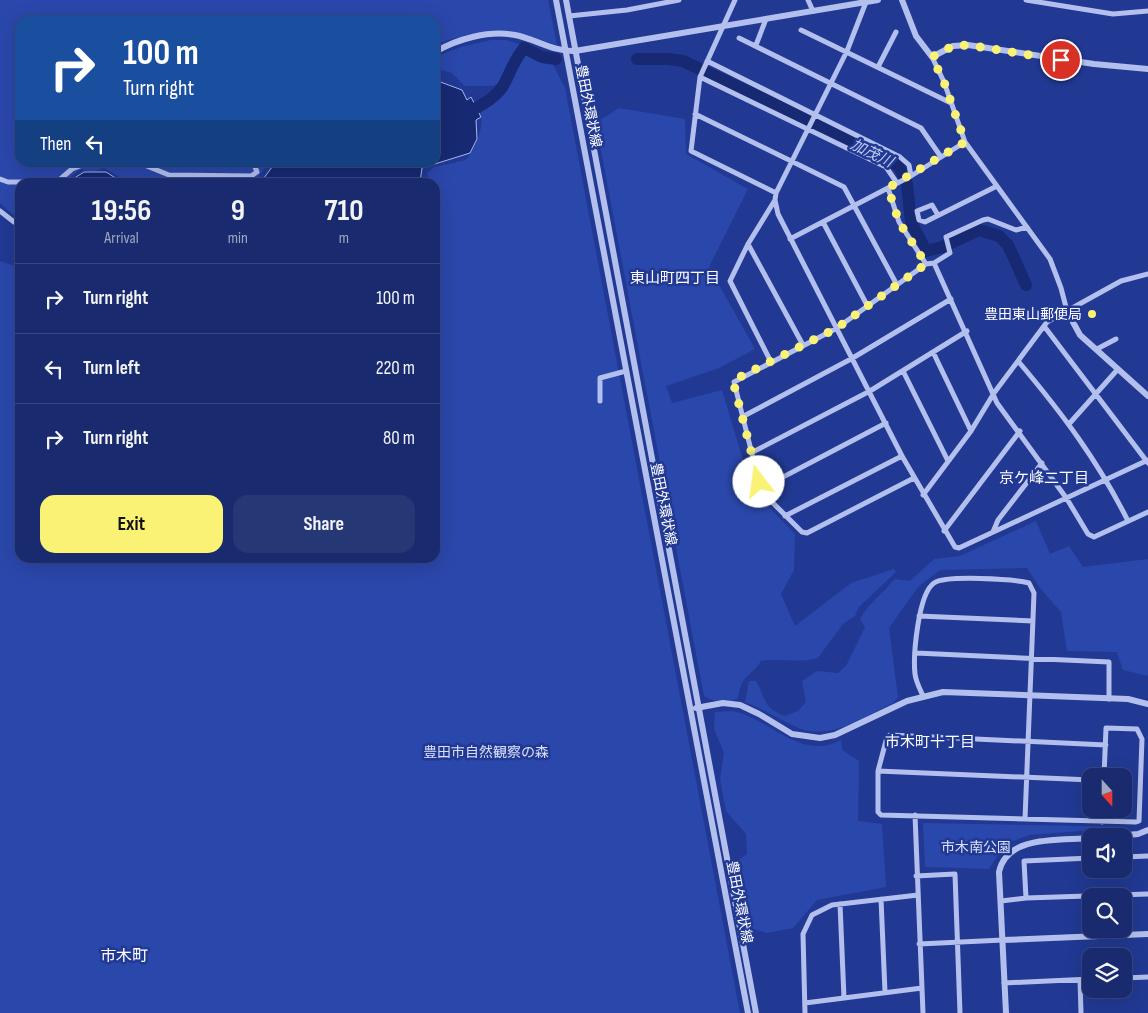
<!DOCTYPE html>
<meta charset="utf-8">
<style>
body{margin:0;font-family:"Sofia Sans Condensed","Noto Sans JP",sans-serif;background:#263776;color:#f1f3f6;height:100vh;display:flex;flex-direction:column;font-size:19px;white-space:nowrap}
*{box-sizing:border-box;margin:0}
p{font-size:16px;color:#9fa7c2}
.icon{flex:none;width:28px;height:28px;fill:none;stroke:currentColor;stroke-width:2;stroke-linecap:round;stroke-linejoin:round}
.map{position:relative;flex:1;overflow:hidden}
.sheet{position:absolute;left:15px;top:178px;width:425px;height:385px;display:flex;flex-direction:column;background:#192b6e;border-radius:15px;box-shadow:0 5px 20px #0002,0 0 0 1px #374781}
.sheet>*{flex:none}
.banner{position:absolute;left:15px;top:15px;width:425px;height:152px;border-radius:15px;box-shadow:0 5px 20px #0002,0 0 0 1px #374781;background:#1a4fa0;color:#fff;overflow:hidden}
.needle{width:32px;rotate:159deg}
.tools{position:absolute;left:1082px;top:768px;display:grid;gap:10px}
.tools a{display:grid;place-items:center;width:50px;height:50px;border-radius:10px;background:#192b6e;box-shadow:0 5px 20px #0002,0 0 0 1px #374781;font-size:25px}
.pin{position:absolute;display:grid;place-items:center;width:42px;height:42px;color:#fff;margin:-21px;border:2px solid #fff;border-radius:50%;box-shadow:0 1px 5px #0007}
.me{position:absolute;width:55px;margin:-28px;rotate:345deg;stroke-linejoin:round;filter:drop-shadow(0 0 4px #0008)}
.turn{display:flex;align-items:center;gap:18px;height:105px;padding:0 25px;font-size:22px}
.turn .icon{width:65px;height:65px;stroke-width:2.5}
.turn b{display:block;font-size:35px;line-height:42px}
.then{display:flex;align-items:center;height:48px;padding:0 25px;background:#0003;gap:10px;font-size:19px}
.eta{display:flex;justify-content:space-evenly;align-items:center;height:85px;text-align:center}
.eta b{font-size:30px;font-weight:700;line-height:35px}
.cta{display:flex;gap:10px;margin-top:auto;padding:10px 25px}
.cta a{flex:1;height:58px;border-radius:15px;background:#faf274;color:#111;font-size:20px;font-weight:700;line-height:58px;text-align:center}
.cta a+a{background:#263776;color:#f1f3f6}
ul{padding:0;list-style:none}
li{display:flex;align-items:center;gap:15px;height:70px;padding:0 25px;border-top:1px solid #374781}
li div{flex:1}
li b{display:block;font-size:19px}
li em{font-style:normal}
.map>svg:first-child{display:block}
</style>
<div class="map">
<svg width="1148" height="1013" viewBox="0 0 1148 1013">
<rect width="100%" height="100%" fill="#213993"/>
<path fill="#2a47ab" d="M0 0H548L557 45C544 41 532 36 519 33 492 27 460 35 435 45V20H20V162L268 163 255 182H225L220 180 208 182H165L161 179H123L104 168 93 172 81 169 64 182H20V213L12 214 0 203Z
M491 40H506L522 45 504 82 492 86H465L452 73 441 70 435 64V57L461 47Z
M525 51 551 61 565 88 740 1013H0V261L20 268V558H435V182H429L427 173 434 167 466 160C477 145 485 127 480 107 506 97 514 74 525 51Z
M619 108 685 119 686 154 748 189 709 267 755 349 719 368 666 386 672 403 722 390 752 490 795 534 794 570 781 594 795 626 851 583 894 569 896 572 859 607 855 616 843 624 818 658C799 664 780 657 761 661 749 680 743 671 738 698 729 704 713 702 704 696L597 129 600 120Z
M1036 521 1050 554 1069 546 1083 567 1148 559V676L1123 670 1117 652 1067 651 1061 612 1040 588 1027 568 940 570 918 587 889 628 898 697 893 703C868 715 831 740 801 729 782 721 764 709 745 702L749 681H756C766 698 762 707 784 716L798 711 806 702 802 681 817 671 838 673 846 666 865 627 860 619 868 607 895 579 910 581 934 559 960 556Z
M732 711C770 718 800 762 841 740L842 750 859 761 858 821 882 824 886 887 817 900 793 928 766 933 748 927 735 863 747 854 746 834 726 811 720 779 724 753 714 729 715 712Z
M923 823 1131 827 1029 835 1005 844 989 869 925 867Z"/>
<path fill="#172972" stroke="#a7b8ef" d="M435 80 462 90 467 100 471 97 481 117 476 120 477 139 470 153 422 168 420 182H261L275 163 435 162Z
M84 172H106L122 182 140 180 145 182H68Z"/>
<g fill="none" stroke-linecap="round" stroke-linejoin="round">
<path stroke="#172972" stroke-width="12" d="M637 59H668L683 61 806 119 899 166 907 184 911 222 926 251 942 247 979 230 999 236 1008 245 1026 285
M476 108C514 88 502 75 524 48L542 57 556 59"/>
<path stroke="#b3c0ed" stroke-width="5" d="M735 0 700 77 691 151 776 193
M808 0 813 11
M1026 0 1113 14 1148 11
M569 16 627 10 679 0
M801 30 951 103
M739 38 921 128 941 157
M756 45 766 19
M932 57 944 82 965 142 1050 259 1061 288 1067 311
M707 61 900 157 909 165 911 176
M878 67 896 32
M700 77 886 167 897 183
M695 114 844 187 897 285
M137 162 169 175 251 176 257 172 253 162
M0 179 8 182H37
M57 182 72 169 90 162
M888 188 899 222 926 264
M775 200 778 214 902 456 955 547 959 548 1148 460
M0 211 14 222 20 221
M938 215 932 205 917 211 919 220 925 222 997 186
M823 222 868 307
M790 239 911 176 965 142
M748 244 803 345
M934 263 950 253 946 237 983 220 988 219 1016 230 1027 227
M1044 326 1148 463
M1097 349 1116 339
M933 352 971 431
M1018 361C1062 413 1098 461 1128 521
M771 362 730 281 748 244 775 200 776 193 847 51 866 2
M903 371 948 461
M600 401V378L626 371
M742 417 851 359 951 299
M1069 424 1118 369
M751 453 870 391 967 331
M914 478 807 533 802 532 766 496 759 482 734 382 837 328 926 264 934 263 997 403 1067 499 1088 534 1094 537 1148 512
M762 488 886 423
M923 495 971 431 994 393 1047 322 1121 281 1148 274
M785 516 902 456
M944 531 1020 431
M993 532 998 520 1042 463
M919 616 1033 621
M916 653 1109 662V699
M923 696C920 689 916 682 915 674 913 656 918 594 934 583 946 575 1014 579 1029 583L1034 593 1025 819
M878 771 1091 780
M1104 776 1106 728 1137 729 1142 739 1139 821 1136 822 881 815 878 812V771L887 737 890 735 1106 745
M915 815 923 1013
M1102 822 1103 809
M1124 857 1148 856
M916 876 955 874 960 1013
M1026 898 1024 861 1091 858
M881 899 885 992
M1001 901 1026 898 1148 894
M840 904 844 998
M919 944 1003 940
M1124 978 1148 977
M1080 980 1081 1013
M1004 983 1091 979
M805 1003 922 988
M805 1013 803 934 812 915 832 905 918 895"/>
<path stroke="#b3c0ed" stroke-width="6" d="M556 0 748 1013
M566 0 756 1013
M902 0 916 36 932 57 953 46 968 45 1094 64 1148 69
M435 52C457 39 489 30 515 35 536 39 553 52 575 51L878 0
M1067 311 1080 335 1148 396
M696 708 723 703 740 705 759 714 792 734 820 738 835 735 907 701 943 692 1128 699 1148 704
M1117 836 1138 834 1148 830
M1003 940 1148 934
M1006 1013 999 872C1007 834 1061 841 1091 838"/>
</g>
<g fill="none" stroke-linecap="round" stroke-linejoin="round">
<path stroke="#faf274" stroke-width="9" stroke-dasharray="0 16.2" d="M759 482 734 385V380L837 328 926 264 899 222 888 188 965 142 944 82 932 57 953 46 968 45 1061 60"/>
</g>
<circle fill="#faf274" stroke="#213993" stroke-width="2" cx="1092" cy="314" r="5"/>
<g text-anchor="middle" stroke-width="5" stroke-linejoin="round" paint-order="stroke">
<g font-size="14" fill="#fff" stroke="#213993">
<text transform="translate(589 106) rotate(79)" y="5">豊田外環状線</text>
<text transform="translate(664 504) rotate(79)" y="5">豊田外環状線</text>
<text transform="translate(740 902) rotate(79)" y="5">豊田外環状線</text>
</g>
<g font-size="14" fill="#fff" stroke="#213993" text-anchor="end">
<text x="1082" y="319">豊田東山郵便局</text>
</g>
<g font-size="14" fill="#d9e0fa" stroke="#213993">
<text x="486" y="757">豊田市自然観察の森</text>
<text x="976" y="852">市木南公園</text>
</g>
<g font-size="15" font-style="italic" fill="#bfccf4" stroke="#213993">
<text transform="translate(872 153) rotate(26)" y="5">加茂川</text>
</g>
<g font-size="15" fill="#fff" stroke="#213993">
<text x="675" y="283">東山町四丁目</text>
<text x="1044" y="483">京ケ峰二丁目</text>
<text x="930" y="747">市木町十丁目</text>
</g>
<g font-size="16" fill="#fff" stroke="#213993">
<text x="124" y="961">市木町</text>
</g>
</g>
</svg>
<div class="tools">
<a><svg class="needle" viewBox="-14 -14 28 28"><path d="M0-13l5 13h-10z" fill="#e53935"/><path d="M0 13l5-13h-10z" fill="#9fa7c2"/></svg></a>
<a><svg class="icon" aria-label="sound" viewBox="0 0 24 24"><path d="M4 9h4l5-4v14l-5-4H4zM17 9q2 3 0 6"/></svg></a>
<a><svg class="icon" aria-label="search" viewBox="0 0 24 24"><circle cx="10" cy="10" r="6"/><path d="M15 15l6 6"/></svg></a>
<a><svg class="icon" aria-label="layers" viewBox="0 0 24 24"><path d="M12 4l9 5-9 5-9-5zM3 14l9 5 9-5"/></svg></a>
</div>
<div class="pin" style="left:1061px;top:60px;background:#d93025"><svg class="icon" aria-label="arrive" viewBox="0 0 24 24"><path d="M6 21V4h12l-3 4 3 4H6"/></svg></div>
<svg class="me" style="left:759px;top:482px" viewBox="-20 -20 40 40"><circle r="19" fill="#fff"/><path d="M0-13L10 11 0 6-10 11z" fill="#faf274"/></svg>
<div class="banner">
<div class="turn"><svg class="icon" aria-label="right" viewBox="0 0 24 24"><path d="M7 20v-9h11M14 6l5 5-5 5"/></svg><div><b>100 m</b>Turn right</div></div>
<div class="then">Then<svg class="icon" aria-label="left" viewBox="0 0 24 24"><path d="M17 20v-9H6M10 6l-5 5 5 5"/></svg></div>
</div>
<section class="sheet">
<div class="eta">
<div><b>19:56</b><p>Arrival</p></div>
<div><b>9</b><p>min</p></div>
<div><b>710</b><p>m</p></div>
</div>
<ul>
<li><svg class="icon" aria-label="right" viewBox="0 0 24 24"><path d="M7 20v-9h11M14 6l5 5-5 5"/></svg><div><b>Turn right</b></div><em>100 m</em></li>
<li><svg class="icon" aria-label="left" viewBox="0 0 24 24"><path d="M17 20v-9H6M10 6l-5 5 5 5"/></svg><div><b>Turn left</b></div><em>220 m</em></li>
<li><svg class="icon" aria-label="right" viewBox="0 0 24 24"><path d="M7 20v-9h11M14 6l5 5-5 5"/></svg><div><b>Turn right</b></div><em>80 m</em></li>
</ul>
<div class="cta"><a>Exit</a><a>Share</a></div>
</section>
</div>
